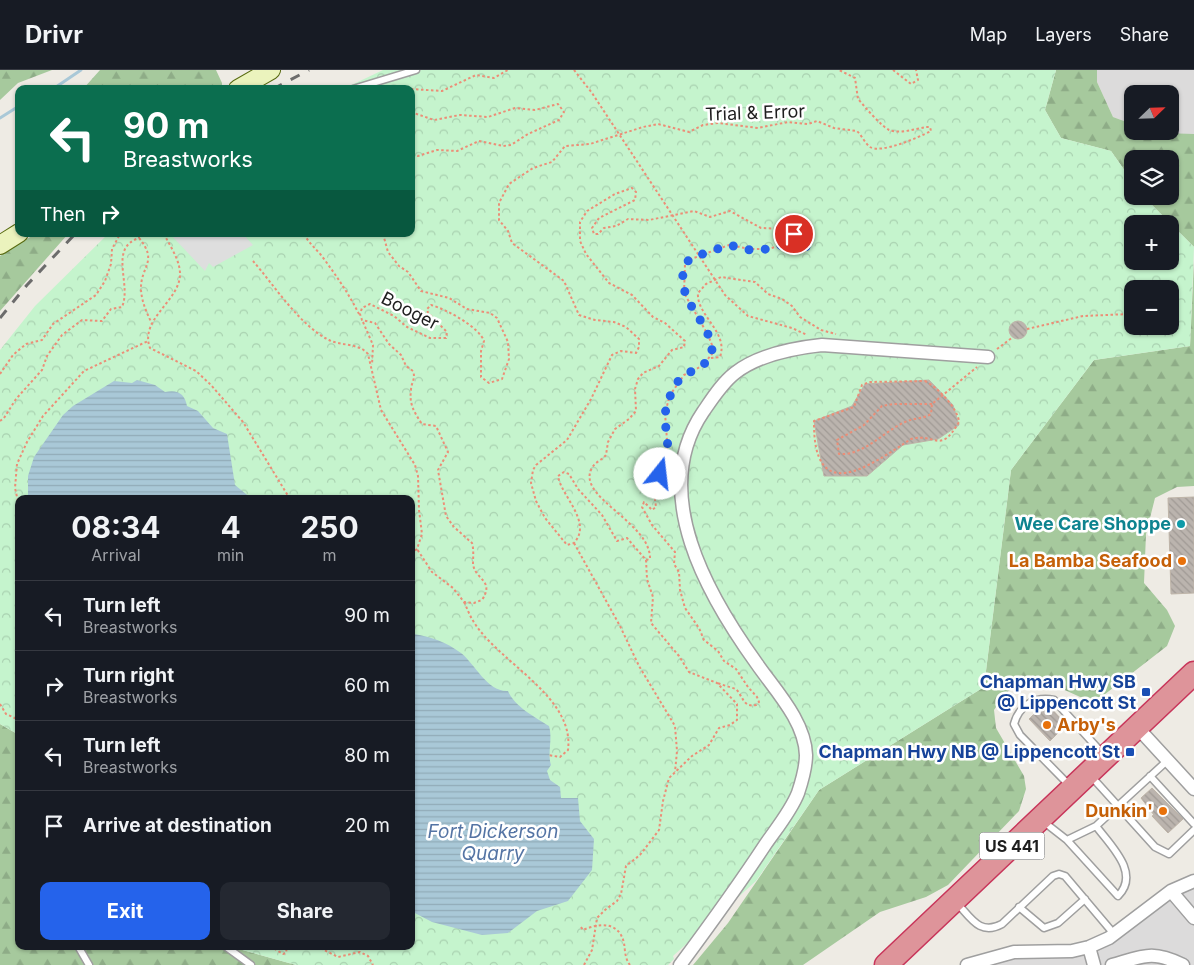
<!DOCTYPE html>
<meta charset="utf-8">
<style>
body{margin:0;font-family:Inter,sans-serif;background:#242831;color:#f1f3f6;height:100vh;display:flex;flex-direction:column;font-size:19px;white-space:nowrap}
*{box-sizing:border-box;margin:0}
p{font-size:16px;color:#9ea1a6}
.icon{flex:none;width:28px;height:28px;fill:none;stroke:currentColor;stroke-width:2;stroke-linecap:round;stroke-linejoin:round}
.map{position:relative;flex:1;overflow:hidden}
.panel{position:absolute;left:15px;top:425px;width:400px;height:455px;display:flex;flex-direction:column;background:#171b24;border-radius:10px;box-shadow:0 1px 4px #0004}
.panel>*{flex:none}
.top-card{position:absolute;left:15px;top:15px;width:400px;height:152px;border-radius:10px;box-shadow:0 1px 4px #0004;background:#0b6e4f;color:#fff;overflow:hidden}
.needle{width:32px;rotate:67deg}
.controls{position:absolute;left:1124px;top:15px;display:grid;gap:10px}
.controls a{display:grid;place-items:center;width:55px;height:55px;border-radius:10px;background:#171b24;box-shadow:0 1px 4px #0004;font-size:25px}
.pin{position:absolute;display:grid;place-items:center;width:42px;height:42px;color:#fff;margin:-21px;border:2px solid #fff;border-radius:50%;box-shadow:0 1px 5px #0007}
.me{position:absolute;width:55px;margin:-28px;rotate:16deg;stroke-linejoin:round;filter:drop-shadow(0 0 4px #0008)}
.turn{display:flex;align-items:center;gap:18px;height:105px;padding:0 25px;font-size:22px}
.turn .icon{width:65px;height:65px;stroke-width:2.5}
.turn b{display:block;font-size:35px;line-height:42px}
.then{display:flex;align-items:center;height:48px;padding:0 25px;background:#0003;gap:10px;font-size:19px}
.eta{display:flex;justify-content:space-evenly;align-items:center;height:85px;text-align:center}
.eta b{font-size:30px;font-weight:700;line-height:35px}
.cta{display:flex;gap:10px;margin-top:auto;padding:10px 25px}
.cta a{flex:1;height:58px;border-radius:10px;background:#2563eb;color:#fff;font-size:20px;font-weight:700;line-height:58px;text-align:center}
.cta a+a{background:#242831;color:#f1f3f6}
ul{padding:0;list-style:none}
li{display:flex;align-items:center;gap:15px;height:70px;padding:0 25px;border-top:1px solid #363941}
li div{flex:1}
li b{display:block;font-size:19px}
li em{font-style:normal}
header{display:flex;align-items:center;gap:30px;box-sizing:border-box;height:70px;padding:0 25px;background:#171b24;border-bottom:1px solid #363941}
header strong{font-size:24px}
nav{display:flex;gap:28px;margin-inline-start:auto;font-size:18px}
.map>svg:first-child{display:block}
</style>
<header>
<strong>Drivr</strong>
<nav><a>Map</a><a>Layers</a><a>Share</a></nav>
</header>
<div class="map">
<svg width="1194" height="895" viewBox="0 0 1194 895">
<defs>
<pattern id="forest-firs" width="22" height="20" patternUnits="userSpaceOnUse" patternTransform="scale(1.25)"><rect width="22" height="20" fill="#a6c99d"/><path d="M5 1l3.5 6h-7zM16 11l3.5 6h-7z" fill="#8eac87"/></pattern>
<pattern id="park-crowns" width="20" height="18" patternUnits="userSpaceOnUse" patternTransform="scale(1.25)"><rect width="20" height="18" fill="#c5f4cd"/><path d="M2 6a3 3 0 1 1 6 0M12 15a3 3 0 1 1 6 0" fill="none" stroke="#a9d1b0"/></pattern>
<pattern id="water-rules" width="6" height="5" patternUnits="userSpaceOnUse" patternTransform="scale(1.25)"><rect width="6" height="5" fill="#a9c8d7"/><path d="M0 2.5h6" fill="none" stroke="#91abb8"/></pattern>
<pattern id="building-back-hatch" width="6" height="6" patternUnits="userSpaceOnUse" patternTransform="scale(1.25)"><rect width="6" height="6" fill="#bbb4ae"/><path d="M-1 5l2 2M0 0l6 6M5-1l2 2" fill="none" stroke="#a09a95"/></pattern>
</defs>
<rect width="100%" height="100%" fill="#eeebe4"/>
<path fill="#dcdbdb" d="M1097 0H1194V64L1167 65 1156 61H1170V24H1132V54L1113 47 1097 12Z
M1194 817V895H987L1009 888 1083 886 1098 881 1122 865 1168 830Z"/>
<path fill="url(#forest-firs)" d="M0 0H52L18 13 0 30Z
M100 0H216L222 13V19H83Z
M1056 0H1097V12L1113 47 1132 54V61C1154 61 1173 64 1194 64V177L1143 126H1170V89H1132V111L1111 81 1061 68 1045 40Z
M35 164H68L0 241V186Z
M1194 190V416L1177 417 1155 428 1146 464 1144 513 1167 540 1175 556 1167 576 1100 628 1089 631 1036 607 1018 613 1005 624 994 640 996 658 1024 706 1026 719 1019 741 948 815 926 827 880 842 803 895H693L728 853 819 720 984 617 1011 400 1094 290 1190 276Z
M0 654 19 665V876H228L296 895H0Z"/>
<path fill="url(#park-crowns)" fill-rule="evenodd" d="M383 0H1056L1045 40 1061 68 1111 81 1132 111V126H1143L1194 177 1190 276 1094 290 1011 400 984 617 819 720 756 811 673 886 674 889 668 895H296L228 876H411V429H19V665L0 654V280L35 236 108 164H411V19H343ZM1132 154H1170V191H1132ZM1132 219H1170V256H1132Z"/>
<path fill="#dedede" d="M170 164H243L253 175 213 197 209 193 205 201Z"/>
<path fill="url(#water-rules)" d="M137 310 155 315 165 322C178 319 185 324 187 336L198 341 213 358 227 364 235 415 252 429H28V406L34 387 63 345 73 336 114 311 132 313Z
M411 561 414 564C432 567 446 572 461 583 476 595 487 622 508 621 514 636 536 648 549 656 553 670 547 682 551 695L547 701 550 710 560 717 561 728H578L580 751 594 769 592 800 568 831 537 841 508 863 482 865 432 852 411 841Z"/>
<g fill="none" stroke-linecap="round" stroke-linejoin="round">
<path stroke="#a9c8d7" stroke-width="3" d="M53 19 81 0
M0 48 19 36"/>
</g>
<path fill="url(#building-back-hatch)" stroke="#beb4a8" d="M1009 260a9 9 0 1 1 18 0a9 9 0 1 1-18 0Z
M929 310 953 335 959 355 938 369 903 375 867 406H824L814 351 852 336 865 314Z
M1194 427V523L1171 524 1168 428Z
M1044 634H1047L1063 651 1054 660 1058 663 1050 671 1029 649Z
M1152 718 1183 749 1168 763 1152 746 1154 745 1141 728Z"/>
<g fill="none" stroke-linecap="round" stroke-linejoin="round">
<defs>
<path id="lane" d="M353 19 416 0
M1090 705 1155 777 1169 784 1194 760
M1150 706 1194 754
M1070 716 1020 665 1014 654C1019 635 1036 626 1054 630L1103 684
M1044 752 1067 770 1096 756 1168 690
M1067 770 1118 826C1141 803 1110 775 1096 756
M957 833C971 848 980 866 1002 854L1053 806 1059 804 1065 806 1114 864
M1019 837 1044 858 1058 853 1085 829
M78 876 89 895
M225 876 251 895"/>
<path id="street" d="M1137 657 1194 719
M1171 821 1194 848
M1089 877 1094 895
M680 895C709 856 738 816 765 775 776 759 791 741 798 723 802 711 806 698 806 685 805 651 775 620 757 594 708 526 648 423 703 342 712 329 722 313 735 303 758 285 794 278 822 275L988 287
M967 895 1014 882 1072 881 1089 877 1109 868 1171 821 1194 811
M1112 895C1144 886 1152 880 1183 895"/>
<path id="secondary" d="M238 19 271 0
M0 175 19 163"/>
<path id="highway" d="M886 895 1194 603"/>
</defs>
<use href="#lane" stroke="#9f9f9f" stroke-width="9"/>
<use href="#street" stroke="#9f9f9f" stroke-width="15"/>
<use href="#secondary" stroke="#576a0f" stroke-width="20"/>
<use href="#highway" stroke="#c8355a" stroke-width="25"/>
<path stroke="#ec8e77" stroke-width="2" stroke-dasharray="2.5 2.5" stroke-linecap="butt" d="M574 0 592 23 725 225 748 246 792 258 807 265
M893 0 911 14 918 10 916 0
M411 19 442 21 476 5 494 8 508 0
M411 42 434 50 460 45 488 47 515 38 535 40 558 34 564 42 559 50 528 64 511 75 503 76 479 71 457 81 437 80 418 86 411 84
M164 164C170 176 180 190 180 204 180 231 139 249 150 278L196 301 211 315 243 352 290 429
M304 164C309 173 315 178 321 185 336 205 349 224 360 246
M383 164 388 182 399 196 408 202 421 221 449 228 467 239 490 243 497 248 508 272 509 289 502 309 489 313 481 307V281L484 271C479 257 446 239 431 235L427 239 428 243 447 262 446 268H430L407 257 394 246 370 234 362 238 360 244 362 250 375 253 389 274 401 285 406 296 413 301C416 309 411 313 411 320 409 334 414 342 422 354L436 356 448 382 438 400 446 446 454 457 472 473C474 480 473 487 473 494 475 510 495 510 482 530L474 533 464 532 453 518 432 502 417 479
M139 168C159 192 140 196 141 220 142 233 147 243 152 254
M253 191C274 215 300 256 329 270 341 276 359 273 368 284L381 340 415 395 418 406 419 440 422 464 417 479 411 483
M363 252 373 275 372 295
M1027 259 1083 246 1130 244
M997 279 1013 267
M711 288 720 287C729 262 696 245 698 223L706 214 721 207 755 212 768 224 782 229 792 236 800 247 821 260 836 264
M0 304 13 285 26 274 42 270 53 254 96 225 105 211 111 194 112 179 120 164
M925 311C937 317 958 338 959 352 939 386 936 362 911 369 868 397 813 437 814 351L854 337 862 315 869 312Z
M932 334H893L882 336 864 355 837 370 839 384C863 386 883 362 905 352 914 348 923 349 931 344L932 334 977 297
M0 351 4 348 16 329 42 300 47 286 62 265 82 250 102 251 111 239 122 237C132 214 108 178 139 168V164
M19 436 15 418 17 394 27 372 43 346 84 301 148 271
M574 473 620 556 639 596 675 656 677 681 675 702
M646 490 650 489C651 452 575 427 592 398 595 392 602 390 606 385L608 372 615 359 629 349 636 341 635 319 638 309 643 303 659 296 672 280 684 277 685 271 665 253 653 247 632 225 609 213 586 184 580 171V152L587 141 615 124 632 118 636 122 635 130 599 148 592 158 594 164H598L604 158 616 156 628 149 649 150 694 141 710 147 730 141 761 158 786 159 808 176V179L804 181 789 173 768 179H750L729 175 691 189 685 194 684 223 708 265 712 275V284L702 296 684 305 670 325 665 343 667 370 666 396 655 409 653 415 656 437 652 440 644 432 642 437 652 455 675 482 674 494 679 502 680 520 685 538 699 558 704 570 718 581 724 591 736 599 748 617 757 627 759 632 756 635C743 638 743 626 736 619L717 613
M464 532C467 538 469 544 472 549 496 592 575 625 568 680L560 687 548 685
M0 634 6 644 19 650
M581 857 583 860C599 853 619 851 624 873 625 880 625 889 630 895
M270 876 283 884 286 883 287 876
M316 876 338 887 360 882 368 886 373 895
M584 895 592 880 597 848 605 840 617 831 621 824 626 796 640 785 659 760 663 731 669 708 692 686 709 675 719 658 730 655 737 650V634L717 613 689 602 679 586 651 553 653 527 647 509 646 490 627 468 617 471 602 445 578 419 569 404 564 402 558 406C561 426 593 452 574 473L567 475 545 448 536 431 531 413 533 400 536 395 567 370 591 329 612 285 621 281 636 283 639 277V269L626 257 614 252 595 250 579 245 564 211 512 173 508 161 499 150V133L509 114 533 98 552 92 565 76 590 74 643 57 658 54 689 62 703 55 718 53 758 58 788 52 808 54 817 51 834 58 857 61C862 66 865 73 870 77 882 84 919 67 931 61L930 57H926C915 59 900 64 889 60 881 56 865 37 858 29L855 8 839 0"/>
<use href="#lane" stroke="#fff" stroke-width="6"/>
<use href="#street" stroke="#fff" stroke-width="12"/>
<use href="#secondary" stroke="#ebf3bd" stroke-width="18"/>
<use href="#highway" stroke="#de949a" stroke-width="22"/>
<path stroke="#6c6c6c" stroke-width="3" stroke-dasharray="10 10" stroke-linecap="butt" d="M273 19 309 0
M0 248 27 215 75 164"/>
</g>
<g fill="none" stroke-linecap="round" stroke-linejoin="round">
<path stroke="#2563eb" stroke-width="9" stroke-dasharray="0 16.2" d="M660 404C677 386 660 355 667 335 670 325 676 310 685 305 695 299 706 296 712 284 713 250 673 233 685 194L691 188 729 175 750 180 768 179 789 173 801 181H806V174L794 164"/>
</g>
<circle fill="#0f9aa8" stroke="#fff" stroke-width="2" cx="1181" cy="454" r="5"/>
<g fill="#e8710a" stroke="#fff" stroke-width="2">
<circle cx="1182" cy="491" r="5"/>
<circle cx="1047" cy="655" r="5"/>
<circle cx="1163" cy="741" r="5"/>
</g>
<g fill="#1a4fb4" stroke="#fff" stroke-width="2">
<rect x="1141" y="617" width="10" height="10" rx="2.5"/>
<rect x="1125" y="677" width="10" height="10" rx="2.5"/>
</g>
<g text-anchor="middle" stroke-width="5" stroke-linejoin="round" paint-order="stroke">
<rect fill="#fff" stroke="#626262" stroke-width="1" x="979.5" y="762.5" width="65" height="27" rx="4"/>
<g font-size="16" font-weight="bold" fill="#1e1e1e">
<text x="1012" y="782">US 441</text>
</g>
<g font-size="18" fill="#1e1e1e" stroke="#fff">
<text transform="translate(755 43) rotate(-2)" y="6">Trial &amp; Error</text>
<text transform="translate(410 241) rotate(27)" y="6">Booger</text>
</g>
<g font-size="18" font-weight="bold" fill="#0d838f" stroke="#fff" text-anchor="end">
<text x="1171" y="460">Wee Care Shoppe</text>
</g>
<g font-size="18" font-weight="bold" fill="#c56008" stroke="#fff" text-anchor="end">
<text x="1172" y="497">La Bamba Seafood</text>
<text x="1057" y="661" text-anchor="start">Arby's</text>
<text x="1153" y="747">Dunkin'</text>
</g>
<g font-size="18" font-weight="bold" fill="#164399" stroke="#fff" text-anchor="end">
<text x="1136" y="618">Chapman Hwy SB<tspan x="1136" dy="21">@ Lippencott St</tspan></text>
<text x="1120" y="688">Chapman Hwy NB @ Lippencott St</text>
</g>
<g font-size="19" font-style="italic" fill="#5474a4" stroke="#fff">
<text x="493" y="768">Fort Dickerson<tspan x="493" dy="22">Quarry</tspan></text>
</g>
</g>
</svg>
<div class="controls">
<a><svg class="needle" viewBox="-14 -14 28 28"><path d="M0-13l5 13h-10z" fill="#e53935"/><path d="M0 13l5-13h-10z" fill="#9ea1a6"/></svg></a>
<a><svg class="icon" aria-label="layers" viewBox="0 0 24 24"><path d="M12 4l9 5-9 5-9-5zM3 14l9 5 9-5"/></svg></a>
<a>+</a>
<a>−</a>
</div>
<div class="pin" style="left:794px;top:164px;background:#d93025"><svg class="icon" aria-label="arrive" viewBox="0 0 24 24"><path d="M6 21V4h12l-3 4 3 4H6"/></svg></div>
<svg class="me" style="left:660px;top:404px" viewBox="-20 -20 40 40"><circle r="19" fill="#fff"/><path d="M0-13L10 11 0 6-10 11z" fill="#2563eb"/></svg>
<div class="top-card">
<div class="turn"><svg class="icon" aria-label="left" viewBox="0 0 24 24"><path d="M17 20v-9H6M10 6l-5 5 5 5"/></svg><div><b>90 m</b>Breastworks</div></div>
<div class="then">Then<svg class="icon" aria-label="right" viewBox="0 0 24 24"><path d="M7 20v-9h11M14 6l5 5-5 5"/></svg></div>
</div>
<section class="panel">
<div class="eta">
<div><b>08:34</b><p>Arrival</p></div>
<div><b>4</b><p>min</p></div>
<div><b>250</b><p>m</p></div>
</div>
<ul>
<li><svg class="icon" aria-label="left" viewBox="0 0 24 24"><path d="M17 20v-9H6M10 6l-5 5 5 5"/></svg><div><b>Turn left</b><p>Breastworks</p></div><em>90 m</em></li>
<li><svg class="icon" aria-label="right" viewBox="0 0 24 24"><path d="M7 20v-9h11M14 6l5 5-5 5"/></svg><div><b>Turn right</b><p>Breastworks</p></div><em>60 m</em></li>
<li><svg class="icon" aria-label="left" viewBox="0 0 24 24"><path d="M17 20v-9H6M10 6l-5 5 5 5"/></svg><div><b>Turn left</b><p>Breastworks</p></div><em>80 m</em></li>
<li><svg class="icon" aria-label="arrive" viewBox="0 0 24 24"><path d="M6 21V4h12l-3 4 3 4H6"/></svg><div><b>Arrive at destination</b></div><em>20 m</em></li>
</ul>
<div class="cta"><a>Exit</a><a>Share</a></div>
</section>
</div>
